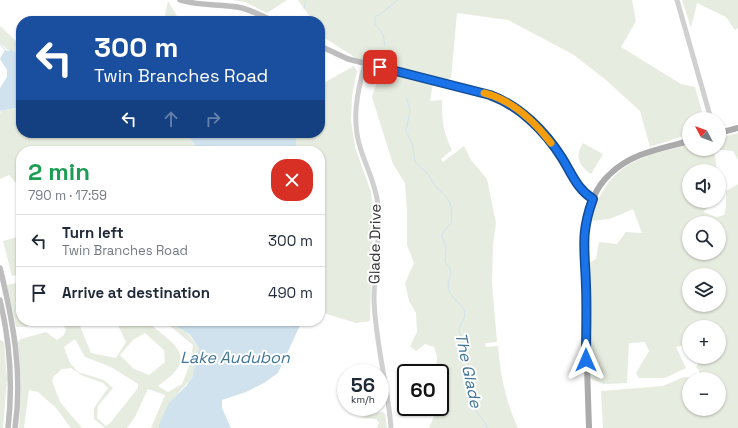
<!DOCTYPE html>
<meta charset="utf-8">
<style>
body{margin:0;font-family:"Space Grotesk",sans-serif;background:#f2f2f3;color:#1f2937;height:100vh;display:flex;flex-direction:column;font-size:15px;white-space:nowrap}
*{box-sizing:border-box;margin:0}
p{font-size:13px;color:#747a83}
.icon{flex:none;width:22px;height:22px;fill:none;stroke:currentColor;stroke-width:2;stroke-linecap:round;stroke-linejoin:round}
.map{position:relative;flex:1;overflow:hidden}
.details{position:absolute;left:16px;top:146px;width:309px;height:180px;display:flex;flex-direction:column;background:#fff;border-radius:16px;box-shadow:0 1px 3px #0004}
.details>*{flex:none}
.top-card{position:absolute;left:16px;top:16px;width:309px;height:122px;border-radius:16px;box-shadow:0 1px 3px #0004;background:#1a4fa0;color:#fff;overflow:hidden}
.needle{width:26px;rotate:311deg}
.tools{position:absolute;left:682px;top:112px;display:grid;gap:8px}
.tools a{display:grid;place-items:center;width:44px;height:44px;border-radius:50%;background:#fff;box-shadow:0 1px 3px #0004;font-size:20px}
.speed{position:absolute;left:337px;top:364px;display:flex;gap:8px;font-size:20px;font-weight:700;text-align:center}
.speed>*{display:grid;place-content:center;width:52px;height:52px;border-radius:50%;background:#fff;box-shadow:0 1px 3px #0004;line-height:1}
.speed small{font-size:10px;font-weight:400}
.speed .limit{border:2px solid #111;border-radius:6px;background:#fff;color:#111}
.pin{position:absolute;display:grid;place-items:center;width:34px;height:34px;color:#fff;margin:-17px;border-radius:8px;box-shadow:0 2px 6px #0006}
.me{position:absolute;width:44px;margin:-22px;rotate:0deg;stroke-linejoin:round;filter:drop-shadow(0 0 3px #0008)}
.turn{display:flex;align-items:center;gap:14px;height:84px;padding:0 12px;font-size:18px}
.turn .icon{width:52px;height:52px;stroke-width:2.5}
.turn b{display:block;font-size:28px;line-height:34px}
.lanes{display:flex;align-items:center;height:38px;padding:0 12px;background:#0003;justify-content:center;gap:20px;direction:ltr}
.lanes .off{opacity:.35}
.round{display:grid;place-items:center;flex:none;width:42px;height:42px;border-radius:16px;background:#f2f2f3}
.headline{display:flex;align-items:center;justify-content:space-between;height:68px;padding:0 12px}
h1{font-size:24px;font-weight:800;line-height:30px;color:#1e9e55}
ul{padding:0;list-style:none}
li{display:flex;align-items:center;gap:12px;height:52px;padding:0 12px;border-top:1px solid #e0e1e3}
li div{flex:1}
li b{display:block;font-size:15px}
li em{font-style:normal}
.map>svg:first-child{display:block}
</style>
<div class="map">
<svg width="738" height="428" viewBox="0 0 738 428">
<rect width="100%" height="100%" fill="#fff"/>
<path fill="#e6ecdf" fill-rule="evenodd" d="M232 0H287L267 13 245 2Z
M298 0H632L636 21 621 47 681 84 695 87 704 119H689V134L650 147 640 111 606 80 574 55 508 20 457 13 451 78 433 83 430 101 442 100C442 122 443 131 452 150L441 159 443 162 464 146 471 160 487 179 496 223 493 245 492 283 497 342 485 343 486 347 498 346C500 374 506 403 518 428H429L438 407H440V373H436L437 357 434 347 425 344 416 351 410 346 417 332 416 313 409 301 405 283 414 263 407 245V211L405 183 393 164 372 97 377 82 363 71 365 64 325 38 320 30V21H313Z
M682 0H738V28L735 30 726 17 697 3 691 28Z
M168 1 180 21H164Z
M0 26 16 41 21 44V58L11 49 9 51 0 43Z
M354 66 357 71 352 96 351 121 355 147 371 192 373 218 370 321 356 323 320 312V151H299L296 144V133H320V85Z
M21 107V133H183L190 139 200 151H21V189L9 175 0 179V114L1 111Z
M738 133V160L733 151 720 150 719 142 722 137Z
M583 143 603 154 591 174C578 165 575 156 583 143Z
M689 145V149H714L717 171H689V201H715L703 212 717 217 724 215 726 207V191L738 184V428H603L601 391 663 386 684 377 694 378 699 374V370L696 367 703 357H719V327H689V344L676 347 686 368 665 378H639L636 373 649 351 645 342 629 343 627 383 604 384 589 378 587 264 596 259 599 242 617 244 626 232 642 233 633 209 610 219 590 221C608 165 635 157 689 145ZM689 223H719V253H689ZM689 275H719V305H689ZM689 379H719V409H689Z
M21 236V274L12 276 3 241Z
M21 282V293L15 303 21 307V321H46L25 327H16L7 285Z
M56 321H78L91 353 116 358 126 342 116 321H148C159 335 192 349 177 369 172 376 164 381 158 386L168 392 182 384 190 364 193 345 164 321C178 321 191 337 199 348L192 378 179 392 159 424V428H151L165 395 148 389 135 417 127 428H105L94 419V408L108 388 103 383 83 376 71 368 62 369 54 376 52 381 60 402 82 428H71L56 408 38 392 29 390 24 428H19L21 385 18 342 21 339 46 332 57 340 64 335 66 329 62 324ZM145 333 164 350 165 362 149 375 134 369 120 355 133 340ZM75 339 85 357 111 367 138 384V388L111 422 106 426 97 418 98 406 113 388 104 380 78 372 70 363 64 347Z
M0 340 4 342 7 379 3 428H0Z
M383 412 385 414 387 428H377L379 422 376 419 361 418 371 414Z"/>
<path fill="#cfe2ee" d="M11 49 21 58V107L0 111V88L7 77V70L0 59 5 50 9 51Z
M183 133H296V144L299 151H200L190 139Z
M169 321H302L278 373 264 383 246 392 222 400V408L231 428H159V424L169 403 186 386 192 378 199 348 190 335Z"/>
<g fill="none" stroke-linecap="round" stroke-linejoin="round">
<path stroke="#cfe2ee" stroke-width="1" d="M304 8 306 0
M0 44 5 50
M385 46C384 42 384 36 382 33 378 27 372 24 376 16L379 15 398 0
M406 97 410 110 406 131 413 146 414 157 416 163 427 173 436 187 446 196 450 203 452 211 451 223 444 231 442 235 446 248 445 262C458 277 445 276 449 291 452 300 464 304 465 314 465 320 459 325 459 331L469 357 467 370 471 386 477 400C471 415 484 415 487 428"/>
<path stroke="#d0d0d0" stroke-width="5" d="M677 0 711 119
M365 64C357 92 351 121 361 150 367 169 376 185 378 205 381 236 374 268 374 299 375 342 388 385 391 428"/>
<path stroke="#bdbdbd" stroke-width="5.5" d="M180 0C201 7 222 3 242 8 253 11 263 16 273 21
M320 46 348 59 490 95C520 107 545 131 562 158 573 175 575 188 593 199
M0 268C13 321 23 373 15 428
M0 300C10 342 13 385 8 428"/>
<path stroke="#ababab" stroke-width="6" d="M719 133 738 128
M589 428C587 381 586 335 586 288 586 267 581 247 585 227 588 209 595 188 609 175 631 153 660 149 689 141"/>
</g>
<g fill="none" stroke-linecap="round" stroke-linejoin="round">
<defs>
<path id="route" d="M380 67 490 95C520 106 545 131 562 158 572 174 577 189 593 199 580 234 585 250 586 286 587 311 586 335 586 360"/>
</defs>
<use href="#route" stroke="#114b97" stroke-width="10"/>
<use href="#route" stroke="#1a73e8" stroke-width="7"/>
<path stroke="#f59e0b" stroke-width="7" d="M484 93C512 100 534 121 551 143"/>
</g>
<g text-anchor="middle" stroke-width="4" stroke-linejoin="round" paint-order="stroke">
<g font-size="15" fill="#333" stroke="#fff">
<text transform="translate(375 244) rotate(-89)" y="5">Glade Drive</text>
</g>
<g font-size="16" font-style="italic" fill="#3f7597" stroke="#fff">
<text x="235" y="363">Lake Audubon</text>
<text transform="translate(469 370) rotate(78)" y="6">The Glade</text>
</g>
</g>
</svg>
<div class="tools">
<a><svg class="needle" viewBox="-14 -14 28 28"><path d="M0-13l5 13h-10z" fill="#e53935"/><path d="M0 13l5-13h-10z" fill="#747a83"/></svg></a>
<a><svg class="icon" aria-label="sound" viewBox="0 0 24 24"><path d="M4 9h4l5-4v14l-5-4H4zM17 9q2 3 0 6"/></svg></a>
<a><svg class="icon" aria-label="search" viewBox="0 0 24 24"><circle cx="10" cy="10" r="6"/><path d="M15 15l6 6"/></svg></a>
<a><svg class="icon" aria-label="layers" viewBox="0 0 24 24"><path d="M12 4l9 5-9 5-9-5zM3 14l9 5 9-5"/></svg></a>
<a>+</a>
<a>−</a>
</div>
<div class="speed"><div>56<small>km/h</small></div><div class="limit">60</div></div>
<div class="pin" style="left:380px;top:67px;background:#d93025"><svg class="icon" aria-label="arrive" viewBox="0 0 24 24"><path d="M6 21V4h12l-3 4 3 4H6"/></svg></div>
<svg class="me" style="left:586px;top:360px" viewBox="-20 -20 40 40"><path d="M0-17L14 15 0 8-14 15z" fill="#1a73e8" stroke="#fff" stroke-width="4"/></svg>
<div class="top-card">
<div class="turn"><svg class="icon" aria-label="left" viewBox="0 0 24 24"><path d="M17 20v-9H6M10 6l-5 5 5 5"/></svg><div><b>300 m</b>Twin Branches Road</div></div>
<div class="lanes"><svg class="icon" aria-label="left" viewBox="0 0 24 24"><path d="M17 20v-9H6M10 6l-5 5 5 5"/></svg><svg class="icon off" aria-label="ahead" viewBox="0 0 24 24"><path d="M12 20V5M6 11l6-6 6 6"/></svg><svg class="icon off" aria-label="right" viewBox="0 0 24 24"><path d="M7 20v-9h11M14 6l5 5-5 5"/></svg></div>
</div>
<section class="details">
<div class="headline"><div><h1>2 min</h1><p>790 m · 17:59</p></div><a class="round" style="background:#d93025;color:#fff"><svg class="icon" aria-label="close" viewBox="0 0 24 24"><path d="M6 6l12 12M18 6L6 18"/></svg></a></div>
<ul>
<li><svg class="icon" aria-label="left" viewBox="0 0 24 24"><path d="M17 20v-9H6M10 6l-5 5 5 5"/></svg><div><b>Turn left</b><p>Twin Branches Road</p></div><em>300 m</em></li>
<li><svg class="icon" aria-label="arrive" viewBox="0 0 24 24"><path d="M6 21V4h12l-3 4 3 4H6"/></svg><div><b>Arrive at destination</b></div><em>490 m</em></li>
</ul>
</section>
</div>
